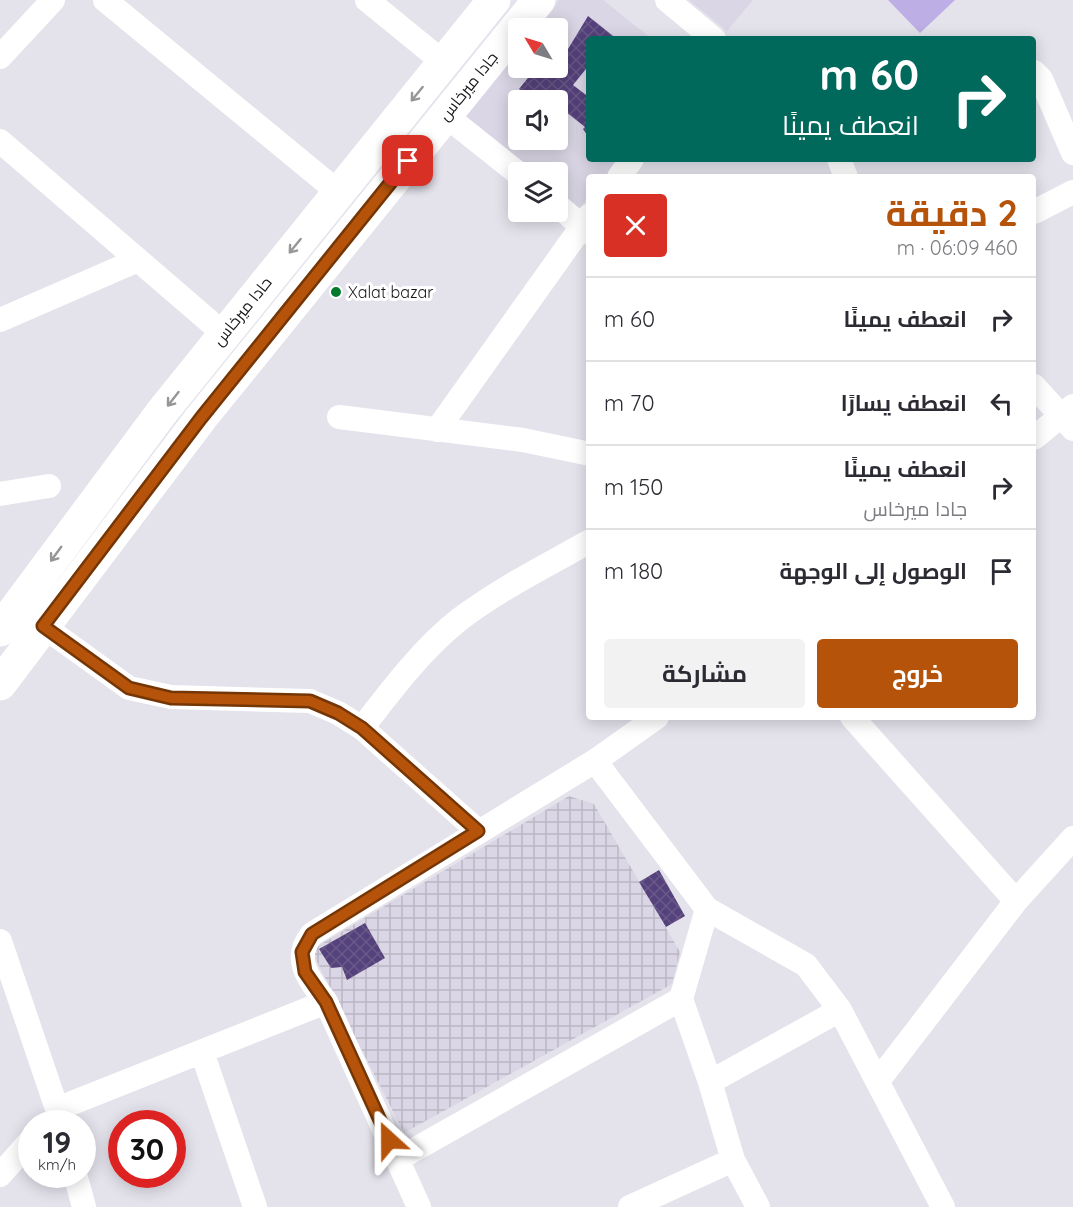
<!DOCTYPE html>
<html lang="ar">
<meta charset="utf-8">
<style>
body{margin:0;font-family:Quicksand,Cairo,sans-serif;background:#f2f2f3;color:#2b2b33;direction:rtl;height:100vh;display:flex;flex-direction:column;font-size:22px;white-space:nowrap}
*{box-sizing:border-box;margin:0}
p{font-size:20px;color:#7c7c81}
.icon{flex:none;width:33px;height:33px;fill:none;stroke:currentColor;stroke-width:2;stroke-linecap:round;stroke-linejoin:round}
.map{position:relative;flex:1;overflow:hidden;direction:ltr}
.side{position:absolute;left:586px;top:174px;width:450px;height:546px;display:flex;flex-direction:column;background:#fff;border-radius:6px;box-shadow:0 3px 15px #0003;direction:rtl}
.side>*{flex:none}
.hud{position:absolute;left:586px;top:36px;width:450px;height:126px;border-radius:6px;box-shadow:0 3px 15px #0003;direction:rtl;background:#00695c;color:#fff;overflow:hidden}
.needle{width:39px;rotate:308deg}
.fabs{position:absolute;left:508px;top:18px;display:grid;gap:12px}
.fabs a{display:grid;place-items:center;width:60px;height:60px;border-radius:6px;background:#fff;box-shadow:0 3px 15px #0003;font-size:30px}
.speed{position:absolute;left:18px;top:1110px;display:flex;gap:12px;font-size:30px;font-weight:700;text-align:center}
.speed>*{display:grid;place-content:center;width:78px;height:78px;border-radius:50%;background:#fff;box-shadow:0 3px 15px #0003;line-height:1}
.speed small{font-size:15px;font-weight:400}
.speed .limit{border:9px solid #d22;background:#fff;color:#111}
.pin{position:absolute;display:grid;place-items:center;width:51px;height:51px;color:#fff;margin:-26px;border-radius:12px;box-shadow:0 3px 9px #0006}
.me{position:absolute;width:66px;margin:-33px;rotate:336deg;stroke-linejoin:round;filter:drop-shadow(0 0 4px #0008)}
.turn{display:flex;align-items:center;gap:21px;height:126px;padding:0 18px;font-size:27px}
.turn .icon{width:78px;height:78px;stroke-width:2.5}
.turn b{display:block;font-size:42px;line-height:51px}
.round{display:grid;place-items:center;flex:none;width:63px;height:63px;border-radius:6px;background:#f2f2f3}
.overview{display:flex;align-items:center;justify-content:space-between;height:102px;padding:0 18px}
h1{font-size:36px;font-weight:700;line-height:45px;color:#b45309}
.button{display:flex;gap:12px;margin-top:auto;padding:12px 18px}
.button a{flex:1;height:69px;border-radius:6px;background:#b45309;color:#fff;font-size:24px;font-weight:700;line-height:69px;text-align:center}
.button a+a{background:#f2f2f3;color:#2b2b33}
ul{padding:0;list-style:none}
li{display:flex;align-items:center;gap:18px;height:84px;padding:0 18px;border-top:2px solid #e1e1e2}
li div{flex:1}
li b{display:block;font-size:22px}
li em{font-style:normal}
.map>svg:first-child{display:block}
</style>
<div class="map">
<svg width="1073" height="1207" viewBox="0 0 1073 1207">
<defs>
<pattern id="industrial-grid" width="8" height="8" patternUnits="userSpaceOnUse" patternTransform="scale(1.5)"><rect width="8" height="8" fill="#dad6e5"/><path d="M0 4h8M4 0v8" fill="none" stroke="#bab7c4"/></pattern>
<pattern id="building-cross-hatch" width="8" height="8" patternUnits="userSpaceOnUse" patternTransform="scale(1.5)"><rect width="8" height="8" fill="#55417b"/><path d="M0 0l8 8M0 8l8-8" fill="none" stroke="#695988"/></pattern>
</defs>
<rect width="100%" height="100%" fill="#e4e2eb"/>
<path fill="#dad6e5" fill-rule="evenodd" d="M559 0H603L652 39H590V159H619L605 177H590L589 196 576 213 558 199V172H525L461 121 519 49V68H558V28H536ZM519 100H558V140H519Z
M689 0H753L727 31Z"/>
<path fill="url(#industrial-grid)" d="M569 796 594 804 680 952 672 984 404 1133 311 950Z"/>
<path fill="#beaee6" d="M888 0H955L920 33Z"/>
<path fill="url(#building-cross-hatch)" d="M588 16 617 39H590V64L573 85 590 98V139L583 129 585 127 566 112 560 120 558 118V100H535L519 89 536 68H558V49L565 54Z
M659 870 685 916 666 927 639 882Z
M365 923 385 958 347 980 342 967 331 968 319 949Z"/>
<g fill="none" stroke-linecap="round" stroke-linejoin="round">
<path stroke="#fff" stroke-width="24" d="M105 0 338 192
M367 0 443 62
M667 0 714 39
M0 57 53 0
M1034 72 1041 79 1073 153
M445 115 519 174
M0 141 224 334
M839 159 846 177
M619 177 632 159
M558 206 590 233
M1034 212 1073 192
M0 320 138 260
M1034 386 1073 429
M339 417 523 440 590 454
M437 430 590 215
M1034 438 1073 406
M0 494 49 486
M43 626 129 688 171 697 310 701 338 713 362 728 478 831
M852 717 1016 901
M362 728C392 689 422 649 460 619 501 588 546 566 590 541
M595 761 707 909 806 965 840 1010 943 1207
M0 941 57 1109 326 1002
M681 999 707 909
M202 1052 255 1207
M878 1081 1016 901 1073 838
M710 1082 840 1010
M398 1159 681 999 710 1082 733 1160 758 1207
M75 1174 84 1207
M0 1175 32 1139
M419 1207 326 1002C310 980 291 960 312 934L595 761 657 717
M630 1207 733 1160"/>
<path stroke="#fff" stroke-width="33" d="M0 630 162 412 494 0
M0 684 201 418 539 0"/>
</g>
<defs><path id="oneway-shaft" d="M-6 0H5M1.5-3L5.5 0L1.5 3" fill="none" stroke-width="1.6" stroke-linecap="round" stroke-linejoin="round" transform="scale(1.5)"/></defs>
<g stroke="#979698">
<use href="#oneway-shaft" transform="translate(417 94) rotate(129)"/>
<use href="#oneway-shaft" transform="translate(295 246) rotate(129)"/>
<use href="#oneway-shaft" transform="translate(173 399) rotate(128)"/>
<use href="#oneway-shaft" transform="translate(56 554) rotate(126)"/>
</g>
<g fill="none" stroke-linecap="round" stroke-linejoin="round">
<defs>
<path id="route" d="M389 1140 326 1002 305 972 302 952 312 934 478 831 362 728 338 713 310 701 171 698 129 688 43 626 201 418 408 161"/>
</defs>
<use href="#route" stroke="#753606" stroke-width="15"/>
<use href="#route" stroke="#b45309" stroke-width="10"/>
</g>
<circle fill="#05792e" stroke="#fff" stroke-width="2" cx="336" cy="292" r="6"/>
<g text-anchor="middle" stroke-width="6" stroke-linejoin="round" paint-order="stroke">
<g font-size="16" fill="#171619" stroke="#fff">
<text transform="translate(468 86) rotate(-51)" y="6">جادا ميرخاس</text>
<text transform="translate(242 311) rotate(-51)" y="6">حادا ميرخاس</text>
</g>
<g font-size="16" fill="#171619" stroke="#fff" text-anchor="start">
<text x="348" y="298">Xalat bazar</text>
</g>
</g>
</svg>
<div class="fabs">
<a><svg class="needle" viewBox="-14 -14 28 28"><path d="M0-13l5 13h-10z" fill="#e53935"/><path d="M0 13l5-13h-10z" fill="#7c7c81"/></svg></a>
<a><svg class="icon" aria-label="sound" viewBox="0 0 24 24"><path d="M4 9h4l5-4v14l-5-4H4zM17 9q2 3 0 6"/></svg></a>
<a><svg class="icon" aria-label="layers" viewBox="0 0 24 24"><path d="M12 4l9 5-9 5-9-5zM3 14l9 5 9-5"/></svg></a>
</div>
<div class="speed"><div>19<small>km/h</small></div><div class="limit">30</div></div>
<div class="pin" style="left:408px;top:161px;background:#d93025"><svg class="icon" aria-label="arrive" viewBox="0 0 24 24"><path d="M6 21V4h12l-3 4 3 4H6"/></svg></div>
<svg class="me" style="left:389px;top:1140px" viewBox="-20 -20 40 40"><path d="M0-17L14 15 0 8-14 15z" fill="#b45309" stroke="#fff" stroke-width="4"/></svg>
<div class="hud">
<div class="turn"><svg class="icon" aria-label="right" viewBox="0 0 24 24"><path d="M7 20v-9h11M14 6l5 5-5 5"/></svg><div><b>60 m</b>انعطف يمينًا</div></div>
</div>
<section class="side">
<div class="overview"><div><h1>2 دقيقة</h1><p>460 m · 06:09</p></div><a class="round" style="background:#d93025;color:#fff"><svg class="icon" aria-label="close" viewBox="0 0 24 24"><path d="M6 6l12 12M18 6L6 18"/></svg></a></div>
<ul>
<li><svg class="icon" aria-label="right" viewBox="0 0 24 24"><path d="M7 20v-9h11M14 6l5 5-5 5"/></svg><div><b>انعطف يمينًا</b></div><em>60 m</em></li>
<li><svg class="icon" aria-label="left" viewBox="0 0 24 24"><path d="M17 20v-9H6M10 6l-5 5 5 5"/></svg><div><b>انعطف يسارًا</b></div><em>70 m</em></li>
<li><svg class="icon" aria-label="right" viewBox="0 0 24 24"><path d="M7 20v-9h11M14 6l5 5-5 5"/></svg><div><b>انعطف يمينًا</b><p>جادا ميرخاس</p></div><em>150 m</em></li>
<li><svg class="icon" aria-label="arrive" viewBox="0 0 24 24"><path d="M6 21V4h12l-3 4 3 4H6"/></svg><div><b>الوصول إلى الوجهة</b></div><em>180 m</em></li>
</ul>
<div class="button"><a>خروج</a><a>مشاركة</a></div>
</section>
</div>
